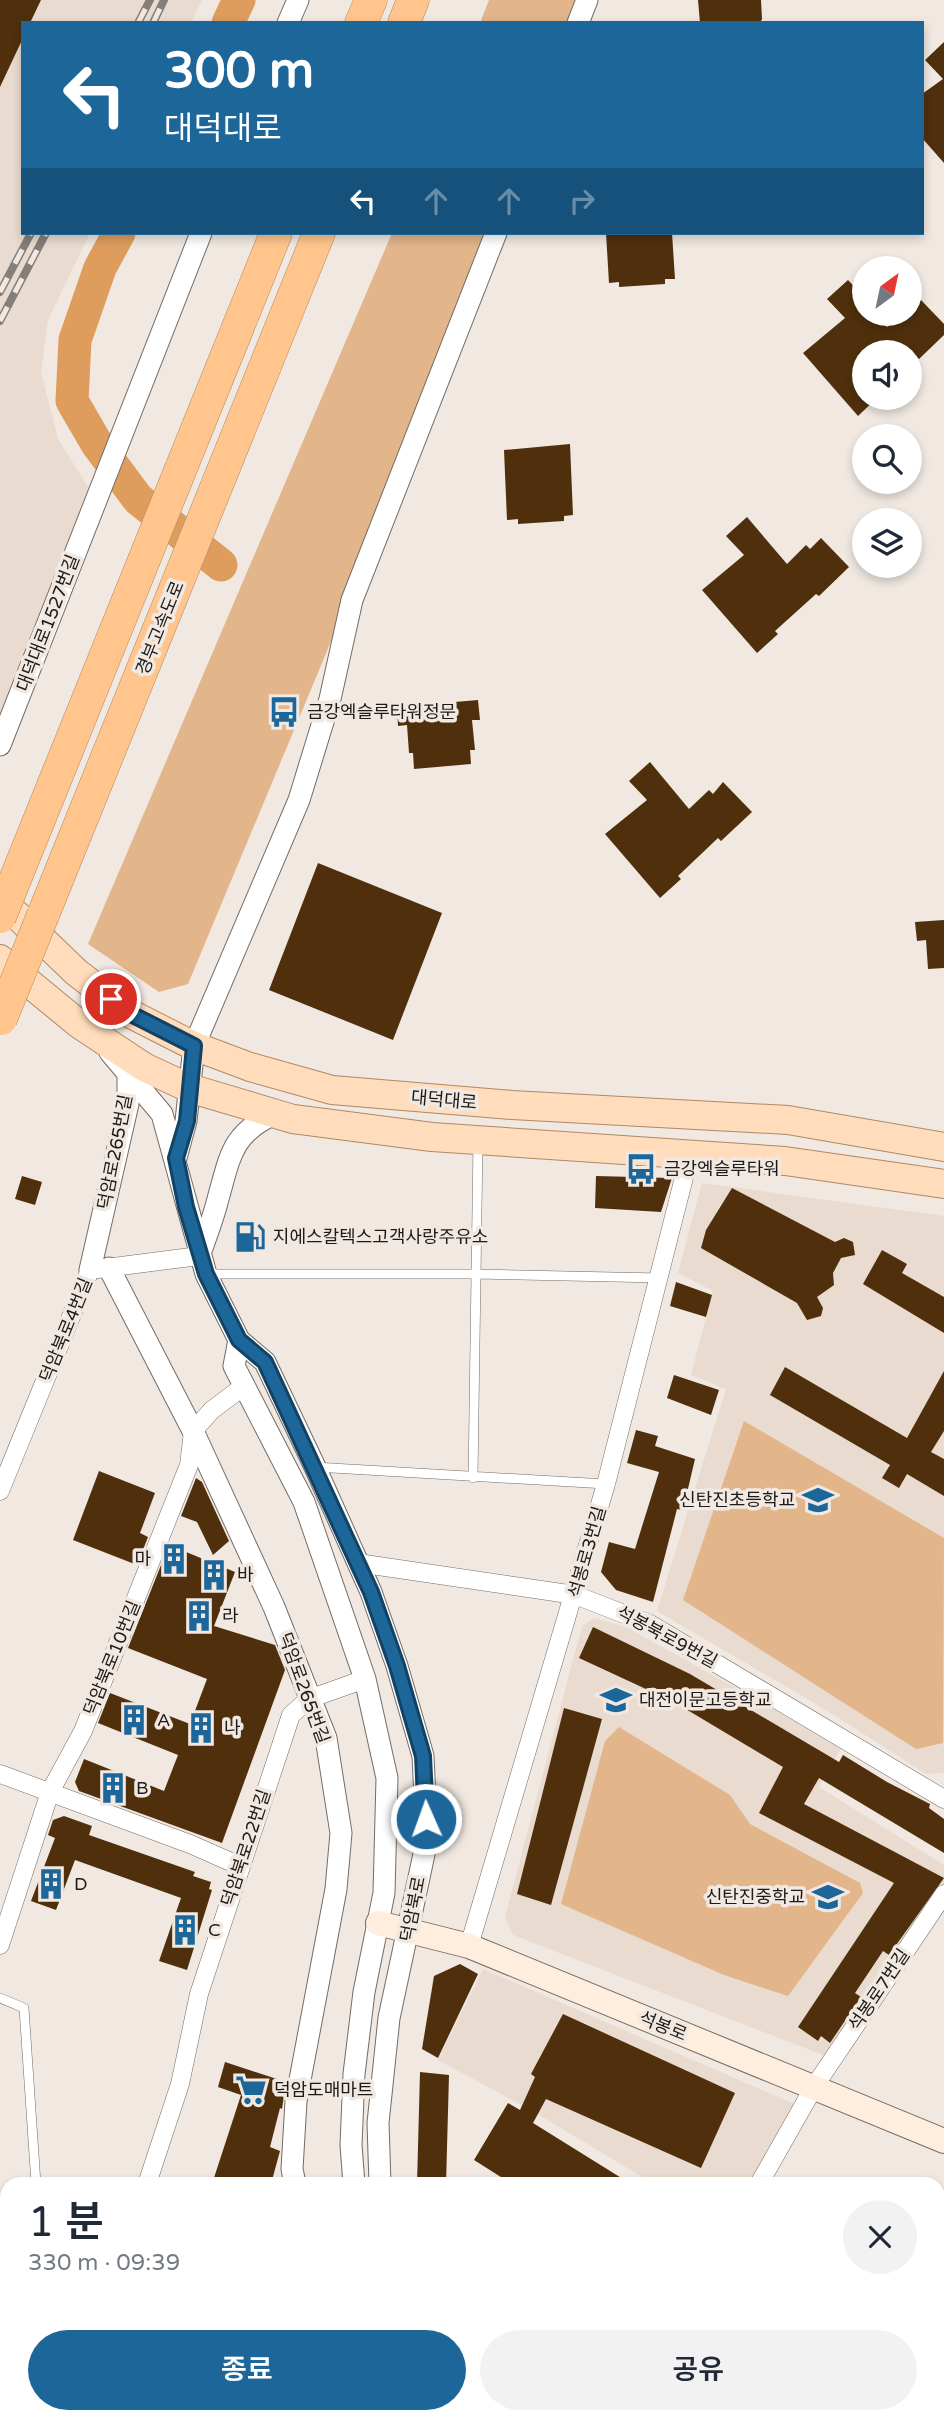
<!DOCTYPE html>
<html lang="ko">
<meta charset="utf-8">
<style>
body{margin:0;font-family:"Varela Round","Noto Sans KR",sans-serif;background:#f2f2f3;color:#1f2937;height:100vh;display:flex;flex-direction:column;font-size:26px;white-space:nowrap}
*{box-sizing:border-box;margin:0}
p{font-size:23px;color:#747a83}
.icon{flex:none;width:38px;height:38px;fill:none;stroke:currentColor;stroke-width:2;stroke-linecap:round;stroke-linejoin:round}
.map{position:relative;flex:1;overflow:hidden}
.details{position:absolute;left:0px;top:2177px;width:945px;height:247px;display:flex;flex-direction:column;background:#fff;border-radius:21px 21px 0 0;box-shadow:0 4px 10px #0003}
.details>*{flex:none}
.banner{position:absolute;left:21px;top:21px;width:903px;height:214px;border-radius:0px;box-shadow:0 4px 10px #0003;background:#1c669a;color:#fff;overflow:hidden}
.needle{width:46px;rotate:33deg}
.buttons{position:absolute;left:852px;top:256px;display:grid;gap:14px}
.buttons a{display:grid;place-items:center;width:70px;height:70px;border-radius:50%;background:#fff;box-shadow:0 4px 10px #0003;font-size:35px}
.pin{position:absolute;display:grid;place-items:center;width:60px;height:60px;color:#fff;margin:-30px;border:4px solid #fff;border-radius:50%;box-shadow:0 2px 7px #0007}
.me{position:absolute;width:77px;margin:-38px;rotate:358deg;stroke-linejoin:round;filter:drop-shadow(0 0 5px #0008)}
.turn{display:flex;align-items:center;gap:24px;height:147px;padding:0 28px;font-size:32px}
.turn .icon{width:91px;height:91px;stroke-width:2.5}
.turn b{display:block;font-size:49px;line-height:60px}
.lanes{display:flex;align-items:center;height:66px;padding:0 28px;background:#0003;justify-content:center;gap:35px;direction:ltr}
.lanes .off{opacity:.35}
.round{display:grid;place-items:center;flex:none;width:74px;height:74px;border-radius:37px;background:#f2f2f3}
.overview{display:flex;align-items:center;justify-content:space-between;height:119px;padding:0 28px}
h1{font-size:42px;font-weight:600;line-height:52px}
.cta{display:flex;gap:14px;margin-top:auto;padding:14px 28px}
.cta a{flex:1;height:80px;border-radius:42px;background:#1c669a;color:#fff;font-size:28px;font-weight:600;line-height:80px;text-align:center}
.cta a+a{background:#f2f2f3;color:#1f2937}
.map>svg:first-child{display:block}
</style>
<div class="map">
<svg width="944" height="2423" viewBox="0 0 944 2423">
<rect width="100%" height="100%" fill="#f0e8e1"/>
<path fill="#e9dbcf" d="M0 0H202L191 23H23V233H90L48 320 41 372 58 439 90 490 0 732Z
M702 1183 944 1216V1773L926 1774 826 1710 657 1611 726 1389 691 1375 713 1291 678 1273Z
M594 1618 628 1628 842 1747 819 1787 944 1865V1887L836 2060 513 1935 505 1917 582 1626Z
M483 1969 806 2109 761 2184H654L531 2110 438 2060Z"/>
<path fill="#e2b58a" d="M489 0H580L571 23H480Z
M392 233H491L327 651 188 984 159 992 88 944Z
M744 1421 944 1538 943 1743 916 1749 683 1600Z
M619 1727 730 1795 750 1824 860 1883 863 1893 788 1996 724 1975 561 1904 605 1741Z"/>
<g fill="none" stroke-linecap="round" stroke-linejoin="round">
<path stroke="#de9d5d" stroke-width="33" d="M228 23 239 0
M119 233 100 268 75 340 72 401 97 444 138 499 221 565"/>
</g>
<path fill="#50300c" d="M0 0H41L30 23H23V38L0 87Z
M698 0H761L762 19 760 23H700Z
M944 42V163L922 138V94L943 79 925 60Z
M606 233H672L675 279H665V284L619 287V282L609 283Z
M848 280 864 297V313H875L887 327 902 313H910L921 300 944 324V335L919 359 916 356 910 362V352H864V397H878L858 416 803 353 845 318 827 299Z
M570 444 573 515 564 516V521L518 524V519L507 520 504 450Z
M747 517 787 564 806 545 810 549 821 538 849 567 819 596 816 594 775 631 778 634 757 653 702 590 744 555 726 536Z
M478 700 480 720H472L475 750H470L471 764 414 769 413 753H409L407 725 398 726 397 707Z
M650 762 689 809 709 790 713 794 723 782 752 812 721 841 718 838 678 876 681 879 660 898 605 834 647 800 629 781Z
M318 863 442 913 393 1040 269 990Z
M944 920V968L928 969 926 940 917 941 915 922Z
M22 1176 42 1182 35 1205 15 1199Z
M596 1176 672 1178 661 1212 595 1208Z
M732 1188 835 1242 844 1238 853 1242 855 1255 841 1258 833 1273 834 1285 817 1297 823 1308 821 1316 807 1320 797 1303 701 1248 706 1230Z
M882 1250 907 1264 902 1273 944 1297V1333L863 1284Z
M676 1282 712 1295 706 1317 670 1306Z
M785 1367 907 1438 944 1371V1431L931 1452 944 1459V1496L907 1474 899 1488 882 1478 890 1465 770 1395Z
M674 1375 719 1390 711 1415 667 1398Z
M636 1430 658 1436 655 1446 695 1459 683 1510 677 1509 653 1602 616 1590 601 1572 609 1542 635 1549 659 1472 627 1463Z
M99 1471 155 1493 140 1533 148 1537 137 1565 73 1540Z
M196 1478 202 1482 229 1541 213 1555 197 1522 181 1516Z
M169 1545 235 1572 214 1626 275 1645 285 1670 222 1843 79 1791 75 1782 84 1759 164 1791 178 1755 98 1723 110 1693 190 1724 207 1679 128 1648Z
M593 1627 690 1674 839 1762 843 1755 887 1782 930 1804 929 1808 944 1819V1853L819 1778 804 1804 944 1878 889 1955 883 1951 855 1993 861 1997 830 2043 821 2036 818 2041 798 2027 894 1883 759 1813 783 1767 674 1702 579 1658Z
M564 1708 602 1719 551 1905 517 1894Z
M64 1816 92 1826 89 1835 195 1872 193 1876 211 1882 209 1889 212 1890 187 1970 159 1961 181 1898 75 1860 56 1910 31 1901 55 1838 48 1835 53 1820Z
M460 1964 478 1974 438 2058 422 2049 434 1976Z
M563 2014 735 2093 701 2168 546 2099 533 2123 631 2184H512L474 2160 508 2103 520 2110 535 2077 531 2074Z
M225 2062 286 2082 282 2109 280 2108 270 2147 280 2151 271 2184H212L241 2095 218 2087Z
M420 2072 449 2075 446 2184H417Z"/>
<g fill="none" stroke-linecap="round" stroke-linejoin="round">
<defs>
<path id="service" d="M207 1274H476L660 1278
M315 1467 606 1484
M473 1478 478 1142
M0 1998 24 2008 36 2184
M0 2367 7 2362"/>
<path id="minor" d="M0 1491 90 1270 199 1256
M358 1563 575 1595 650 1624 944 1799
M0 1774 190 1844 240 1866
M0 1945 50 1792 83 1731 189 1465 193 1431 212 1410 244 1386
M469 1946 606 1484 690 1154
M147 2184 180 2084 199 1994 291 1715 309 1699 365 1679
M759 2184 814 2087 944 1894
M0 2276 7 2279
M354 2417 356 2423
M787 2417 798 2423
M67 2423 69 2417
M616 2423 620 2417"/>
<path id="tertiary" d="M288 23 298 0
M578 23 587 0
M0 745 201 233
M110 1052 162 1114 206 1274 239 1340 265 1362 315 1467 371 1592 397 1666 423 1756 427 1840 389 2018 378 2123 380 2184
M176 1158 186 1121 194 1046 299 800 330 699 352 600 496 233
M199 1256C206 1237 213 1219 218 1199 230 1157 231 1134 274 1114
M109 1268 193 1431 274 1607 326 1738 341 1833 336 1889 296 2101 292 2169 295 2184
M90 1270 128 1104V1074
M239 1340 234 1366 304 1502 365 1679 387 1778 384 1893 364 1992 354 2074 351 2145 354 2184
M415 2417 418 2423
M443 2417 446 2423"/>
<path id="secondary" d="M378 1923 469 1946 944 2141"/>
<path id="primary" d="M0 899 76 972 129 1013 194 1046 250 1067 332 1090 512 1105 788 1120 944 1147
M0 959 79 1024 144 1067 189 1088 293 1119 432 1137 785 1161 944 1184"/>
<path id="motorway" d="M361 23 371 0
M404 23 413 0
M10 892 276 233
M43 915 319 233"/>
</defs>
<use href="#service" stroke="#736c66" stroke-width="10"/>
<use href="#minor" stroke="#736c66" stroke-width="19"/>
<use href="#tertiary" stroke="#736c66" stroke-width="23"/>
<use href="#secondary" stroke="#736c66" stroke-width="26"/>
<use href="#primary" stroke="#b08964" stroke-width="30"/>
<use href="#motorway" stroke="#b08964" stroke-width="33"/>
<use href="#service" stroke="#fff" stroke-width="9"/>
<use href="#minor" stroke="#fff" stroke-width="18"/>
<use href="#tertiary" stroke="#fff" stroke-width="21"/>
<use href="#secondary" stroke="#fed" stroke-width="24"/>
<use href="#primary" stroke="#ffdcbb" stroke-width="28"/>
<use href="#motorway" stroke="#ffc58d" stroke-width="32"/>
<defs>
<path id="rail" d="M138 23 150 0
M153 23 164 0
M0 292 31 233
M0 321 46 233"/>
</defs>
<use href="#rail" stroke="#847f7b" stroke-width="8"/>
<use href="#rail" stroke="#f0e8e1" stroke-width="5" stroke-dasharray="16" stroke-linecap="butt"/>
<defs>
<path id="motorway-bridge" d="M0 917 10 892
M1 1019 43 915"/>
</defs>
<use href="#motorway-bridge" stroke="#b08964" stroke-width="33" stroke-linecap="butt"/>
<use href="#motorway-bridge" stroke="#ffc58d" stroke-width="32"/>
</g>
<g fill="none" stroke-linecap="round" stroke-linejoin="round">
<defs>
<path id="route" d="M111 999 129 1013 194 1046 187 1121 176 1158 186 1207 206 1274 239 1340 265 1362 371 1592 397 1666 423 1756 426 1819"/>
</defs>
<use href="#route" stroke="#124264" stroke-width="18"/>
<use href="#route" stroke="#1c669a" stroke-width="12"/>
</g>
<defs>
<symbol id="bus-bare" viewBox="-9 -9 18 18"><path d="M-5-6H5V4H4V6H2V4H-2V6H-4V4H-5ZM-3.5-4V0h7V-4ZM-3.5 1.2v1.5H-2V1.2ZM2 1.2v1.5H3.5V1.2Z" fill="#1c669a" stroke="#f0e8e1" stroke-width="2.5" paint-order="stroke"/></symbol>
<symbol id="fuel-bare" viewBox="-9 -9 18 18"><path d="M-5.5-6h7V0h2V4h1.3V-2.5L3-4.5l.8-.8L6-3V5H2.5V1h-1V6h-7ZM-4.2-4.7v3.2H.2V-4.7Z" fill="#1c669a" stroke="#f0e8e1" stroke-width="2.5" paint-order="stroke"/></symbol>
<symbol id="school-bare" viewBox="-9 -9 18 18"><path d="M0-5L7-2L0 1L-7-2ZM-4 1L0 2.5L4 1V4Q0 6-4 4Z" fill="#1c669a" stroke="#f0e8e1" stroke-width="2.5" paint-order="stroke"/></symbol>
<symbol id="building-bare" viewBox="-9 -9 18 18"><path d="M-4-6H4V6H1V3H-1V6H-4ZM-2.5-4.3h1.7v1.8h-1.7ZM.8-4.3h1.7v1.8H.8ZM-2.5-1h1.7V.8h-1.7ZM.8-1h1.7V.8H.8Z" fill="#1c669a" stroke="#f0e8e1" stroke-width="2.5" paint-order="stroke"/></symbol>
<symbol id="supermarket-bare" viewBox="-9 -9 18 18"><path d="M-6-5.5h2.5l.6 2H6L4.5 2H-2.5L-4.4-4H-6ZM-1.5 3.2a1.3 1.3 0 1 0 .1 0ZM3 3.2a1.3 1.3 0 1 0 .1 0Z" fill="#1c669a" stroke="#f0e8e1" stroke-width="2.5" paint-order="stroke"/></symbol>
</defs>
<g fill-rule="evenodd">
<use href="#bus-bare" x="262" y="690" width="44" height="44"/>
<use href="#bus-bare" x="619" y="1147" width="44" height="44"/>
<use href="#fuel-bare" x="228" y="1215" width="44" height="44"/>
<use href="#school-bare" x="796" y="1478" width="44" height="44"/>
<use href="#building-bare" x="152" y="1537" width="44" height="44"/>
<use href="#building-bare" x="192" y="1553" width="44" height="44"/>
<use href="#building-bare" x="177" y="1594" width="44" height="44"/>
<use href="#school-bare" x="594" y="1678" width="44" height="44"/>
<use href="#building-bare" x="112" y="1698" width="44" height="44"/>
<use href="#building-bare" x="179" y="1706" width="44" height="44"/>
<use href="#building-bare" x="91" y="1766" width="44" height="44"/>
<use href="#building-bare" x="29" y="1862" width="44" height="44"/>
<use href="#school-bare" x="806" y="1875" width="44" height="44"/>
<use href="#building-bare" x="163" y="1908" width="44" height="44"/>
<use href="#supermarket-bare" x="229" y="2068" width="44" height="44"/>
</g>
<g text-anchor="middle" stroke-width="7" stroke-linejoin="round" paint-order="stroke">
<g font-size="18" fill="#1d1a18" stroke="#f0e8e1">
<text transform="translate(48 623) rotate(-69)" y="6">대덕대로1527번길</text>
<text transform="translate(160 628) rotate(-68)" y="6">경부고속도로</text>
<text transform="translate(444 1100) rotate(5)" y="6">대덕대로</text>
<text transform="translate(115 1152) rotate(-79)" y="6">덕암로265번길</text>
<text transform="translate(66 1330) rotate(-68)" y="6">덕암북로4번길</text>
<text transform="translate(587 1552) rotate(-74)" y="6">석봉로3번길</text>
<text transform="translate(667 1637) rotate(28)" y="6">석봉북로9번길</text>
<text transform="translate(112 1658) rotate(-68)" y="6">덕암북로10번길</text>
<text transform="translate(304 1688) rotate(70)" y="6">덕암로265번길</text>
<text transform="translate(246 1848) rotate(-72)" y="6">덕암북로22번길</text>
<text transform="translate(413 1909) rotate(-79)" y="6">덕암북로</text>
<text transform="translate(879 1990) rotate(-56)" y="6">석봉로7번길</text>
<text transform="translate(663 2026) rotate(22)" y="6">석봉로</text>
</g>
<g font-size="18" fill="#1d1a18" stroke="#f0e8e1" text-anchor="start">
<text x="307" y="718">금강엑슬루타워정문</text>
<text x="664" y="1175">금강엑슬루타워</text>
<text x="273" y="1243">지에스칼텍스고객사랑주유소</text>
<text x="795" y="1506" text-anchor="end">신탄진초등학교</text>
<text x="151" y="1565" text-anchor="end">마</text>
<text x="237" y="1581">바</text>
<text x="222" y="1622">라</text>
<text x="639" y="1706">대전이문고등학교</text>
<text x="157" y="1726">A</text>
<text x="224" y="1734">나</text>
<text x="136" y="1794">B</text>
<text x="74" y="1890">D</text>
<text x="805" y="1903" text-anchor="end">신탄진중학교</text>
<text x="208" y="1936">C</text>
<text x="274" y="2096">덕암도매마트</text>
</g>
</g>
</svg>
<div class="buttons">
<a><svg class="needle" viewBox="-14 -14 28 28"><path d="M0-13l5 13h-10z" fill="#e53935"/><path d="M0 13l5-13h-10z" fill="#747a83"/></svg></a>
<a><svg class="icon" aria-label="sound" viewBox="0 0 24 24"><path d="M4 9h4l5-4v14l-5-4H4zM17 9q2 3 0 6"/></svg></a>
<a><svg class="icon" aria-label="search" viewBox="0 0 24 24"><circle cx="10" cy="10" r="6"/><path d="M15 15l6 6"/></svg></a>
<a><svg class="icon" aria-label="layers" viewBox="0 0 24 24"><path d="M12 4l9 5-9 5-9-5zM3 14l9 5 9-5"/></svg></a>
</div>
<div class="pin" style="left:111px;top:999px;background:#d93025"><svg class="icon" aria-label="arrive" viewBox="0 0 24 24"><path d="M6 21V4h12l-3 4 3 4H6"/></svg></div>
<svg class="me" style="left:426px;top:1819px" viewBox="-20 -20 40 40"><circle r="17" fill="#1c669a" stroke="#fff" stroke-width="3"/><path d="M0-11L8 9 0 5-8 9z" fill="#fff"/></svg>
<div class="banner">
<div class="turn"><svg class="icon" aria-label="left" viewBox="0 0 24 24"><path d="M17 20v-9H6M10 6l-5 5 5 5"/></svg><div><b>300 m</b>대덕대로</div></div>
<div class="lanes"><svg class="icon" aria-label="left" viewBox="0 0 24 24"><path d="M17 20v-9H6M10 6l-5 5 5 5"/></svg><svg class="icon off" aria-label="ahead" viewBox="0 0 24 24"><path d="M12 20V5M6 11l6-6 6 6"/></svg><svg class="icon off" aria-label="ahead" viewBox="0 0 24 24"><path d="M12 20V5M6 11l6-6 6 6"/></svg><svg class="icon off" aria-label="right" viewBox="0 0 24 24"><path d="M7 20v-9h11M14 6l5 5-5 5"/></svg></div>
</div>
<section class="details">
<div class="overview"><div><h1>1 분</h1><p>330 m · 09:39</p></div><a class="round"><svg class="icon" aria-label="close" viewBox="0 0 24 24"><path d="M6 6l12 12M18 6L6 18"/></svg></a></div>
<div class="cta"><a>종료</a><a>공유</a></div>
</section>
</div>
